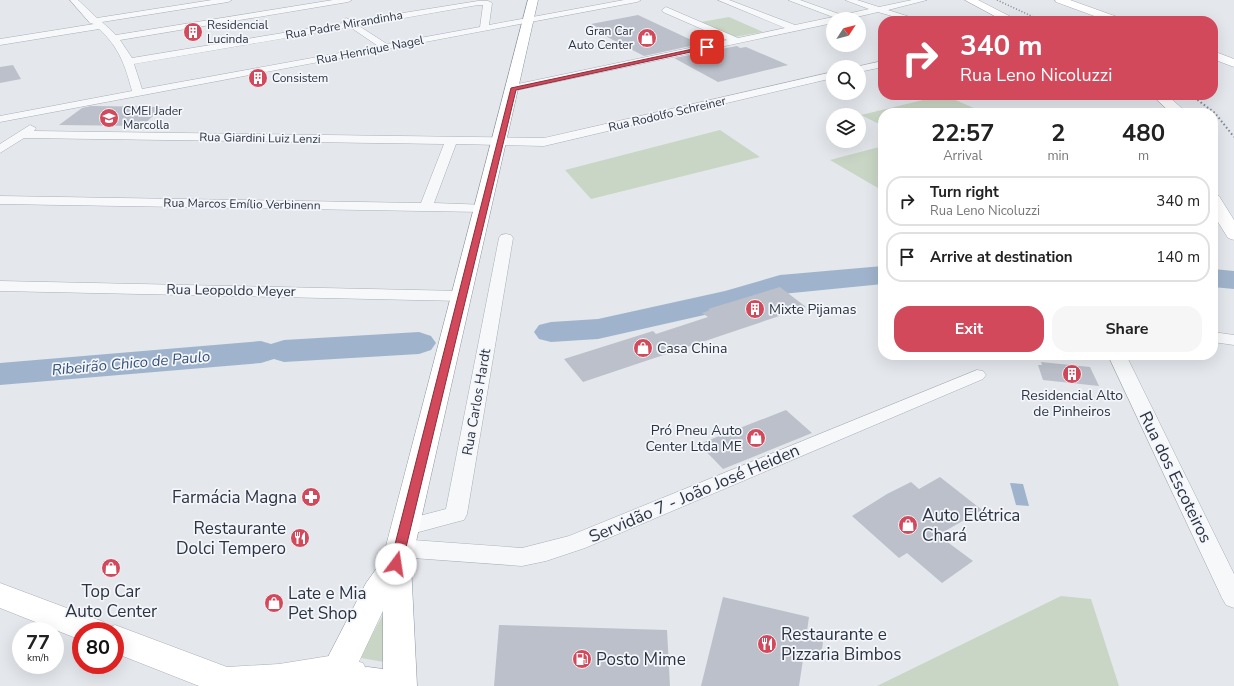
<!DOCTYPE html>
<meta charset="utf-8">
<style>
body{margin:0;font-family:"Nunito Sans",sans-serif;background:#f6f6f6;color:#222;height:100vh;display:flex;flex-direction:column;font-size:15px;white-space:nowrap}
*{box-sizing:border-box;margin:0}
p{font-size:13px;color:#767676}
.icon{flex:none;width:22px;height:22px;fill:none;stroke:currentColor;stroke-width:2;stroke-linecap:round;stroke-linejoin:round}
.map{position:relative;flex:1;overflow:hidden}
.sheet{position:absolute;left:878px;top:108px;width:340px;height:252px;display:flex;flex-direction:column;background:#fff;border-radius:16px;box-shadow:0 4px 16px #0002}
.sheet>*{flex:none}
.hud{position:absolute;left:878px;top:16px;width:340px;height:84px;border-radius:16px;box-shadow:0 4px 16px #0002;background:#d1495b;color:#fff;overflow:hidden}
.needle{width:26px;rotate:54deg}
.tools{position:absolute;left:826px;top:12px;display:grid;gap:8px}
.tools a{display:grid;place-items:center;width:40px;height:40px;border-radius:50%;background:#fff;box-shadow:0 4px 16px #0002;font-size:20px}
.speed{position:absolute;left:12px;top:622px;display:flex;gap:8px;font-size:20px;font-weight:700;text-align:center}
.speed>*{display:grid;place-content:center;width:52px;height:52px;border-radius:50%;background:#fff;box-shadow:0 4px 16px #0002;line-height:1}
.speed small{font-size:10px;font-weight:400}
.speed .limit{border:6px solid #d22;background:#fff;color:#111}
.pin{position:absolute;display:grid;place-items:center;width:34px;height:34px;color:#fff;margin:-17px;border-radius:8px;box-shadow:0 2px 6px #0006}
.me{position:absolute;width:44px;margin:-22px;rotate:14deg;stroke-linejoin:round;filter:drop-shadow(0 0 3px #0008)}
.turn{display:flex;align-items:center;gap:14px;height:84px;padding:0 16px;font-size:18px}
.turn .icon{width:52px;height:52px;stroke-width:2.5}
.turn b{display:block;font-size:28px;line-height:34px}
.eta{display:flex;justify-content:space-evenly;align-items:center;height:68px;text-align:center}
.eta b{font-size:24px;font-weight:700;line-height:28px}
.cta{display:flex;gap:8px;margin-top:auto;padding:8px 16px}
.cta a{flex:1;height:46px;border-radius:16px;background:#d1495b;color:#fff;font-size:16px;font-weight:700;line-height:46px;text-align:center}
.cta a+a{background:#f6f6f6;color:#222}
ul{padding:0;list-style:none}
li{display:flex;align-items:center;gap:12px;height:50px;margin:0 8px 6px;padding:0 8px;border:2px solid #e0e0e0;border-radius:16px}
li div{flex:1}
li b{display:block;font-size:15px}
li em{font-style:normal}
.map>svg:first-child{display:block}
</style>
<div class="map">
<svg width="1234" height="686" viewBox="0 0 1234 686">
<rect width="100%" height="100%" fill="#e4e7ec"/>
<path fill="#c9d6c5" d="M729 17 763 32 734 37 701 22Z
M944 95 985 113H883V126L861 115Z
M720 130 760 157 591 199 565 170Z
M883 146V191L830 160Z
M1061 596 1091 599 1119 686H877Z
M383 615 384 662 361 658 360 656Z"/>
<path fill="#9fb4cc" d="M1010 483 1023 484 1029 506 1016 505Z"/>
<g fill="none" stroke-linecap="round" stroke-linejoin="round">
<path fill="#9fb4cc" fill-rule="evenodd" d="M883 266V284L782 294 731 309 598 339 551 342 539 339 534 332 539 325 551 322 598 319 725 291 780 275Z
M1213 269 1234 271V289L1213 287Z
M419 332 431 336 436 343 431 350 419 354 284 362 274 359 261 363 0 385V363L261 341 271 344 284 340Z"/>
</g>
<path fill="#bbc0ca" d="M638 15 670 30 700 44 644 56 590 28 597 27 591 24Z
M737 46 740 48 746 47 788 65 718 82 674 58Z
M13 65 21 79 0 83V67Z
M91 106 163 107 142 126 59 125 82 108Z
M780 287 806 307 583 382 564 359 653 331 656 334 708 317 702 313 710 310 708 309Z
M1041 362 1090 367 1099 386 1043 380 1038 365H1042Z
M786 410 812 433 723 469 699 444Z
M940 477 982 510 938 535 973 561 942 583 907 553 899 558 852 516 887 494 911 482 919 489Z
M723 597 809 617 807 631 824 634 821 657 804 653 799 686H701Z
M499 625 667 630 670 686H494Z"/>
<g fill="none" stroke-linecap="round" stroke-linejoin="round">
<defs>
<path id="street" d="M70 0H78L97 18 212 0H232L228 2 102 22 116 35 333 0H352L348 2 120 40 132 58 343 23 342 21 346 18 353 21 478 1H488L492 3 489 25 624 0H641L637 2 0 122V116L132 91C125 65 119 47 99 29L0 45V39L94 24 90 23ZM478 5H483L480 27 387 44 359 26ZM350 27 378 46 142 89 134 64Z
M718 0H729L795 25 833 17 788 0H800L842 15 869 9 845 0H857L879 7 912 0H927L888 10 910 17 911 19 909 21 878 12 848 19H833V23L513 91 508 88 513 85 727 40 663 12 662 10 666 7 738 38 785 28Z
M883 61V67L859 72V67H855Z
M833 72V78L544 146 456 144 434 203 488 205 490 208 488 211 483 212 0 204V196L421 203 444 144 24 138 0 153V144L30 125 36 128 34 131 544 138Z
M506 234 511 235 513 238 467 514 464 520 456 522 404 536 396 534 393 528 396 522 446 509 499 238 501 235Z
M0 281 462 291 468 293 470 296 468 299 462 301 0 291Z
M1213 332 1234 335V345L1213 342Z
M1108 355H1126L1234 574V608L1226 605 1222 598Z
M977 370 983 371 986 375 983 379 585 548 546 561 522 566 399 557 391 554 388 548 391 542 399 539 522 548 569 536Z"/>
<path id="secondary" d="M965 0H978L1019 21H1004Z
M1055 0H1070L1123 19 1125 21H1108L1056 2Z
M1213 51 1234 59V67L1213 59Z
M1152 95H1167L1187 113H1171Z
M1213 195 1219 196 1234 220V240L1228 238 1213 214Z
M0 583 104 622 107 628 115 625 227 667 279 664 329 656 343 657 363 663 368 673 363 683 355 686H199L115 653V631H81V640L0 608Z"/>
<path id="highway" d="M528 0H538L411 564 417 686H313L366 583 382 561ZM383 611V669L368 667 356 668Z"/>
</defs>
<use href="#street" stroke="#a9aeb7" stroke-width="1"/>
<use href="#secondary" stroke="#a9aeb7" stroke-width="1"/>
<use href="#highway" stroke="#8b94a3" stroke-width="1"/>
<use href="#street" fill="#f7f8fa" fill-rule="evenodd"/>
<use href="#secondary" fill="#fff" fill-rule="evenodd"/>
<use href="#highway" fill="#fff" fill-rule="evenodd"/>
<path stroke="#7d8696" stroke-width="1.5" stroke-dasharray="1 2" stroke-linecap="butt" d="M997 0 1042 21"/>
<path stroke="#7d8696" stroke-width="2" stroke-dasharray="1.5 2.5" stroke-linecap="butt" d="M1191 95 1215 113 1234 137"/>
</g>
<path fill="#d1495b" stroke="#882f3b" d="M707 46 709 48 516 90 402 564 400 567H391L390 564 511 88Z"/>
<defs>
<symbol id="building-disc" viewBox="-11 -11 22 22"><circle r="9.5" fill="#d1495b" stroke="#f4f6f9"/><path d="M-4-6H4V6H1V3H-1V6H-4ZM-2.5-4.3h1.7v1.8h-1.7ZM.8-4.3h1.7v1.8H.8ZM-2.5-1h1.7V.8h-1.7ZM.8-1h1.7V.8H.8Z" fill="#fff"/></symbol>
<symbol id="shop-disc" viewBox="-11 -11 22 22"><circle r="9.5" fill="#d1495b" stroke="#f4f6f9"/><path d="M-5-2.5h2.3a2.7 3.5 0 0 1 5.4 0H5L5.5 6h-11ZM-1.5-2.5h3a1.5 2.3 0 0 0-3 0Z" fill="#fff"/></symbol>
<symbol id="school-disc" viewBox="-11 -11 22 22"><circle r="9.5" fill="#d1495b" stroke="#f4f6f9"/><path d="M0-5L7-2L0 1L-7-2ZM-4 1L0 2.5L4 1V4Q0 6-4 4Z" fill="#fff"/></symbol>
<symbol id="pharmacy-disc" viewBox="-11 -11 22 22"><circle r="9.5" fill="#d1495b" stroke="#f4f6f9"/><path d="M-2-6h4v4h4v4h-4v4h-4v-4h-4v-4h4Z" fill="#fff"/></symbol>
<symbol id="restaurant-disc" viewBox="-11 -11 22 22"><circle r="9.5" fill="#d1495b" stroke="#f4f6f9"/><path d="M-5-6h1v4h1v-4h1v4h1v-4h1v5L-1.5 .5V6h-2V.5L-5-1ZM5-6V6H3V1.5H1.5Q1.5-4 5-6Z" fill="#fff"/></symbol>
<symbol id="fuel-disc" viewBox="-11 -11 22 22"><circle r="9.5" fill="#d1495b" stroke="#f4f6f9"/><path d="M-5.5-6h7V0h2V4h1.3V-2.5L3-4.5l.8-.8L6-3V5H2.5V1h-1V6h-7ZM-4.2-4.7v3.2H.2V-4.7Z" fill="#fff"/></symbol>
</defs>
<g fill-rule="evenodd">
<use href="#building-disc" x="182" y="21" width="22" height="22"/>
<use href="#shop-disc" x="636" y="27" width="22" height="22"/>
<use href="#building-disc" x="247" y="67" width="22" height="22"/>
<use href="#school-disc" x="98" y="107" width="22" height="22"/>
<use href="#building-disc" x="744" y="298" width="22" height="22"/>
<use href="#shop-disc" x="632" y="337" width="22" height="22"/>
<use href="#building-disc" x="1061" y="363" width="22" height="22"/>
<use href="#shop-disc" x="745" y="427" width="22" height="22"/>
<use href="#pharmacy-disc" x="300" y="486" width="22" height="22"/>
<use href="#shop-disc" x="897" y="514" width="22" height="22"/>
<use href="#restaurant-disc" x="289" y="527" width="22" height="22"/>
<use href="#shop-disc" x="100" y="557" width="22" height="22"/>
<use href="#shop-disc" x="263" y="592" width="22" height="22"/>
<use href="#restaurant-disc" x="756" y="633" width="22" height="22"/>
<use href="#fuel-disc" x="571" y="648" width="22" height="22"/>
</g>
<g text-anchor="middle" stroke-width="3.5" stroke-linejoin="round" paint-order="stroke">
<g font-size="12" fill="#2b3445" stroke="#f4f6f9" text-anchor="start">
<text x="207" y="29">Residencial<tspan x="207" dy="14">Lucinda</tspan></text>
<text x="633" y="35" text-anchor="end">Gran Car<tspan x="633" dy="14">Auto Center</tspan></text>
<text x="272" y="82">Consistem</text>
<text x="123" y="115">CMEI Jader<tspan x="123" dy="14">Marcolla</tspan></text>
</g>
<g font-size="12" fill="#2b3445" stroke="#f4f6f9">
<text transform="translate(344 25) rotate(-10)" y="4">Rua Padre Mirandinha</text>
<text transform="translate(370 50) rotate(-11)" y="4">Rua Henrique Nagel</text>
<text transform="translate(667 114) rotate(-13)" y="4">Rua Rodolfo Schreiner</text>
<text transform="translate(260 138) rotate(1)" y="4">Rua Giardini Luiz Lenzi</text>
<text transform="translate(242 204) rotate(1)" y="4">Rua Marcos Emílio Verbinenn</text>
</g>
<g font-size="14" fill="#2b3445" stroke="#f4f6f9">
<text transform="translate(231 290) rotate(1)" y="5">Rua Leopoldo Meyer</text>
<text transform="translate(476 402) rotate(-80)" y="5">Rua Carlos Hardt</text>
</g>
<g font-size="14" fill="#2b3445" stroke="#f4f6f9" text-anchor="start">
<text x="769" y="314">Mixte Pijamas</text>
<text x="657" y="353">Casa China</text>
<text x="1072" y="400" text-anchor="middle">Residencial Alto<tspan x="1072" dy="16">de Pinheiros</tspan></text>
<text x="742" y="435" text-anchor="end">Pró Pneu Auto<tspan x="742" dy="16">Center Ltda ME</tspan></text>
</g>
<g font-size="15" font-style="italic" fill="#34527a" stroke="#f4f6f9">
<text transform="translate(131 363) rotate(-5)" y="5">Ribeirão Chico de Paulo</text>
</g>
<g font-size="17" fill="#2b3445" stroke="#f4f6f9">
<text transform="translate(1176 477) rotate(64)" y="6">Rua dos Escoteiros</text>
<text transform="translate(694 493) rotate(-23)" y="6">Servidão 7 - João José Heiden</text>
</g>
<g font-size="17" fill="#2b3445" stroke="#f4f6f9" text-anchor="start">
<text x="297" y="503" text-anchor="end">Farmácia Magna</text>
<text x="922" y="521">Auto Elétrica<tspan x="922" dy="20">Chará</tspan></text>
<text x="286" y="534" text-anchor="end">Restaurante<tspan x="286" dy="20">Dolci Tempero</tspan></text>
<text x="111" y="597" text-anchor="middle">Top Car<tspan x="111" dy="20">Auto Center</tspan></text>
<text x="288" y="599">Late e Mia<tspan x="288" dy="20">Pet Shop</tspan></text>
<text x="781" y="640">Restaurante e<tspan x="781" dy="20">Pizzaria Bimbos</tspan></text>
<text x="596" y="665">Posto Mime</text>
</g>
</g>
</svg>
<div class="tools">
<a><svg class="needle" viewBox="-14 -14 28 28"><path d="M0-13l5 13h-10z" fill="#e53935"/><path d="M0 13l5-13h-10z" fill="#767676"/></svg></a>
<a><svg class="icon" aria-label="search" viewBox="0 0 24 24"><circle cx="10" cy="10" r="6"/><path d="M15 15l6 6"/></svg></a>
<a><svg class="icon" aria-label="layers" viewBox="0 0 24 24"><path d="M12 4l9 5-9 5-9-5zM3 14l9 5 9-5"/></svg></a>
</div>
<div class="speed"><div>77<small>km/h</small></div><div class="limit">80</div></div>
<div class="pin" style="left:707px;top:47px;background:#d93025"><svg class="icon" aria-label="arrive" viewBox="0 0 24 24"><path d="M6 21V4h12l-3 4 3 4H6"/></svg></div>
<svg class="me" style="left:396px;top:564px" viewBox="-20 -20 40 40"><circle r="19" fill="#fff"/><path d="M0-13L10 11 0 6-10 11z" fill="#d1495b"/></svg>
<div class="hud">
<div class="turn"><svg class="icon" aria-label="right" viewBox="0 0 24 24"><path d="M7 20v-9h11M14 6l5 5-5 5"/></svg><div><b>340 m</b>Rua Leno Nicoluzzi</div></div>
</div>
<section class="sheet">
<div class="eta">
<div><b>22:57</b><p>Arrival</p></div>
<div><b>2</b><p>min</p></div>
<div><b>480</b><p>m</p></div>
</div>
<ul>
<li><svg class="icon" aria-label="right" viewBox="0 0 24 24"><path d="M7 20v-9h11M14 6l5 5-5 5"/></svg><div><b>Turn right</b><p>Rua Leno Nicoluzzi</p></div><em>340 m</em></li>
<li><svg class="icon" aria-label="arrive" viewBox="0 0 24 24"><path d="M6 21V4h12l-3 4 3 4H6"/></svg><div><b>Arrive at destination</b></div><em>140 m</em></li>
</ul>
<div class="cta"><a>Exit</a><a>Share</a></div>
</section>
</div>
